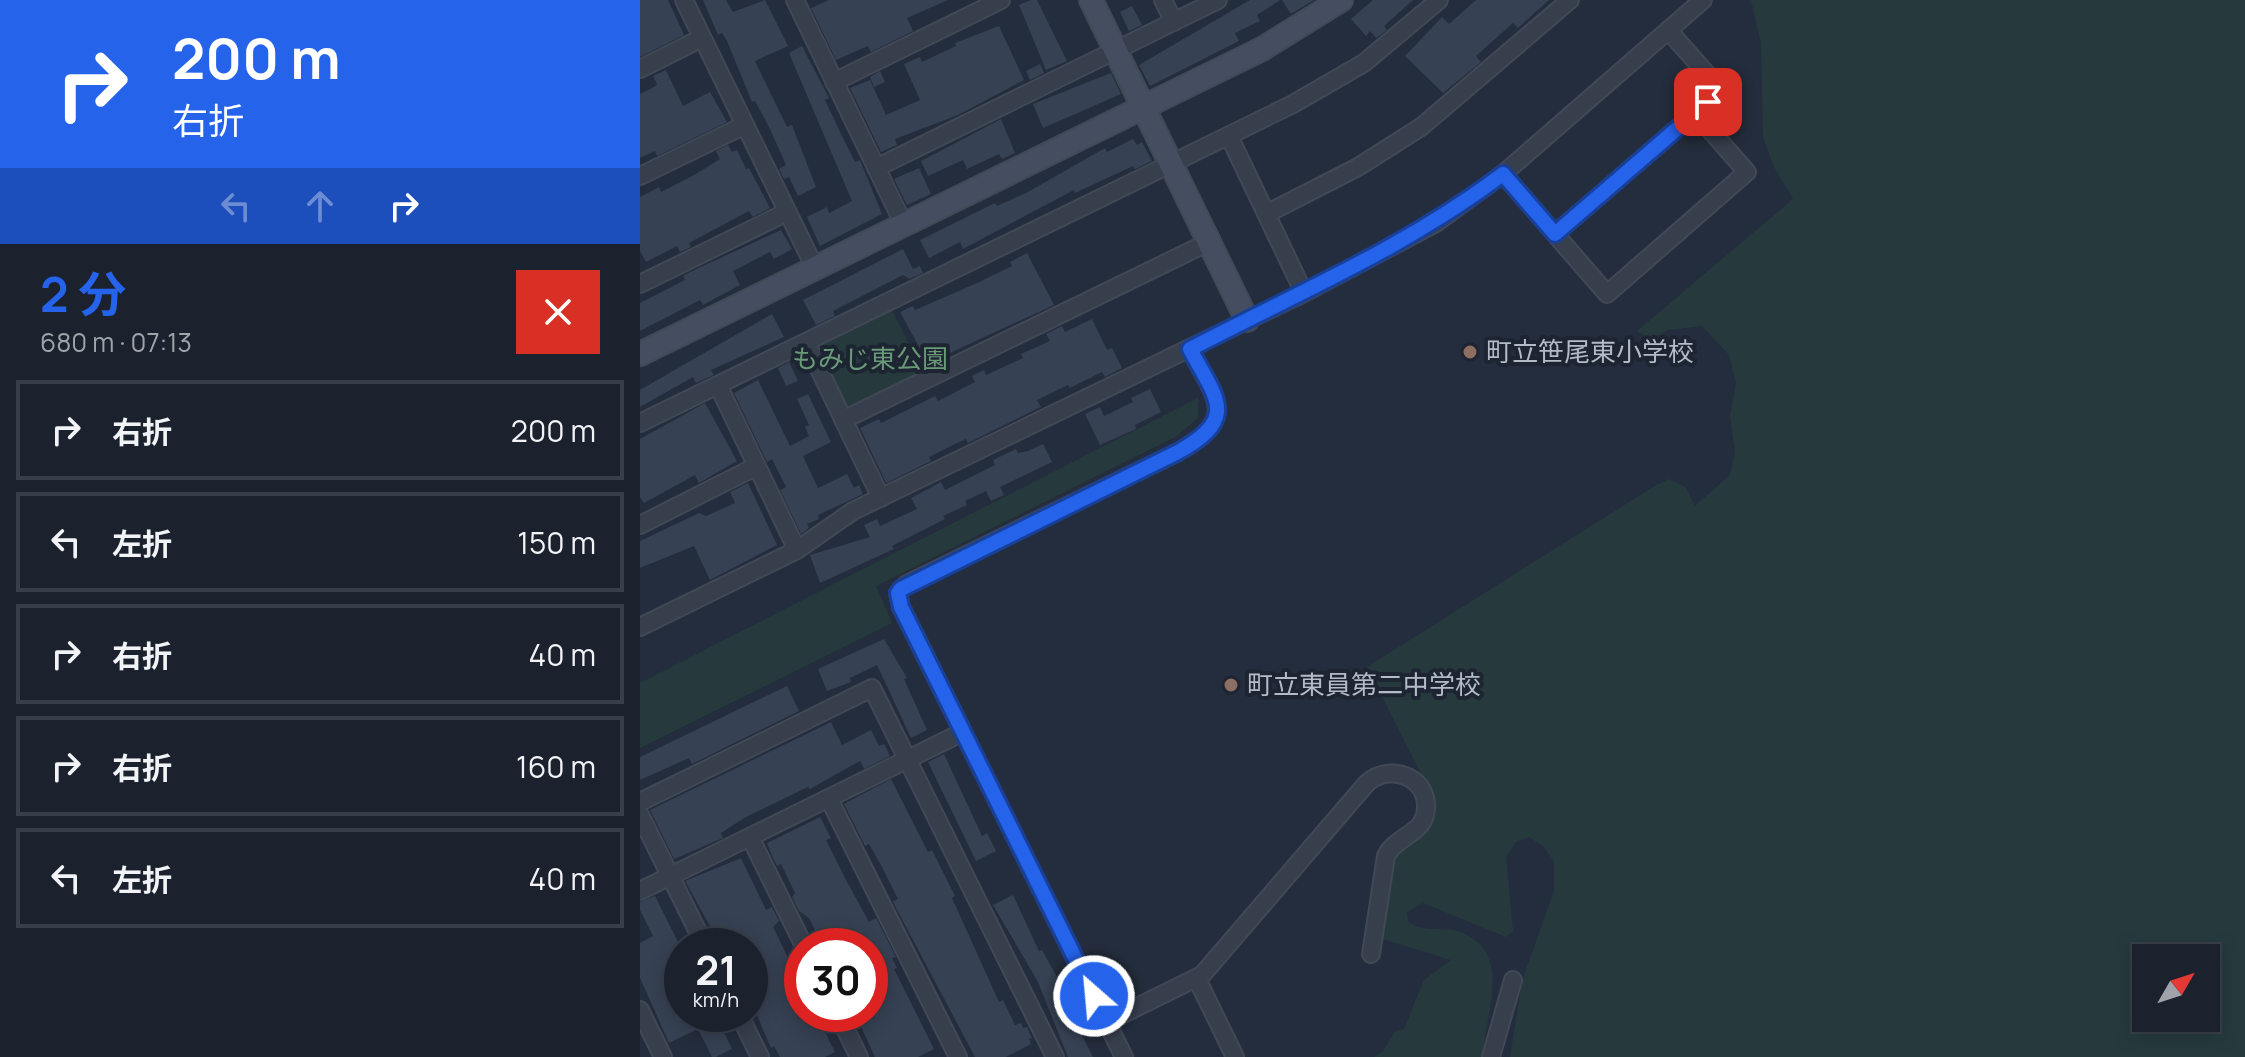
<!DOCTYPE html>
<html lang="ja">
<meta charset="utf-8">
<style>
body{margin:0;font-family:Manrope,"Noto Sans JP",sans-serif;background:#282f3a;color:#f1f3f6;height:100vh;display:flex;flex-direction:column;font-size:30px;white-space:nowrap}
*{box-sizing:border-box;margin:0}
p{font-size:26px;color:#a0a4aa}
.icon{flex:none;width:44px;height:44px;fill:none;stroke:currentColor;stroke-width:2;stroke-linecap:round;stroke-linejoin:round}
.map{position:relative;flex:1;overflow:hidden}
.side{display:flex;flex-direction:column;background:#1b222e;width:640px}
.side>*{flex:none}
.hud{background:#2563eb;color:#fff;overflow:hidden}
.needle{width:52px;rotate:51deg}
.controls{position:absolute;left:1492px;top:944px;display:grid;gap:16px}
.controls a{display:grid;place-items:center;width:88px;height:88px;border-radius:0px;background:#1b222e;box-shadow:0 4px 20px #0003,0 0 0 2px #393f4a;font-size:40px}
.speed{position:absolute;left:24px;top:928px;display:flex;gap:16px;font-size:40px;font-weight:700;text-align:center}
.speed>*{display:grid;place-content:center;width:104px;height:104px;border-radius:50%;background:#1b222e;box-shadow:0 4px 20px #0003,0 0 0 2px #393f4a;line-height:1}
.speed small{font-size:20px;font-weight:400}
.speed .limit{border:12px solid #d22;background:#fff;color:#111}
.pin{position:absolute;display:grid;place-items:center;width:68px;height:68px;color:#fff;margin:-34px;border-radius:16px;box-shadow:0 4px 12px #0006}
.me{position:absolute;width:88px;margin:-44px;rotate:333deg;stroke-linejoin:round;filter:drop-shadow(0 0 6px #0008)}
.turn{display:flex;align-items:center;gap:28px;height:168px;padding:0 40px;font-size:36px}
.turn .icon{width:104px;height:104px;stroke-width:2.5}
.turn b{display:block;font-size:56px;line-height:68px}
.lanes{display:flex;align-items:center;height:76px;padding:0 40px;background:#0003;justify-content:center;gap:40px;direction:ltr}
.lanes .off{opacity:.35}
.round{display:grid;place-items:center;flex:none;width:84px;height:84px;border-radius:0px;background:#282f3a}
.summary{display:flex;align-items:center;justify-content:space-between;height:136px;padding:0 40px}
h1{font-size:48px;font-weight:700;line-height:60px;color:#2563eb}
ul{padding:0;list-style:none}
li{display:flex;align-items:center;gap:24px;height:100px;margin:0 16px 12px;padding:0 24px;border:4px solid #393f4a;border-radius:0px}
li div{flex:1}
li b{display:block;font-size:30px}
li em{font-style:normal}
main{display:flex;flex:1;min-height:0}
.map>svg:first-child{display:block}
</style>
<main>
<section class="side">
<div class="hud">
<div class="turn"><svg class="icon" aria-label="right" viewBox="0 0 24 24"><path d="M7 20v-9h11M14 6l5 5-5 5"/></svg><div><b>200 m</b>右折</div></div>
<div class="lanes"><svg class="icon off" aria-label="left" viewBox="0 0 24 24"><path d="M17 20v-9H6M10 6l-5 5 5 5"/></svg><svg class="icon off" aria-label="ahead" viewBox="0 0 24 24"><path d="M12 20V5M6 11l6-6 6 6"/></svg><svg class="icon" aria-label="right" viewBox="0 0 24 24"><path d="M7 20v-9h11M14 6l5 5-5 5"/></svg></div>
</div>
<div class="summary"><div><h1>2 分</h1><p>680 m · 07:13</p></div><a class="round" style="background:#d93025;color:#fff"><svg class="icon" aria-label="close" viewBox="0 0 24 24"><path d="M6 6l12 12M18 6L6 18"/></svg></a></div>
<ul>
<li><svg class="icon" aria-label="right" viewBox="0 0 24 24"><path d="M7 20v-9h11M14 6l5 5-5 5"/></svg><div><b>右折</b></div><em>200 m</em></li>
<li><svg class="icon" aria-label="left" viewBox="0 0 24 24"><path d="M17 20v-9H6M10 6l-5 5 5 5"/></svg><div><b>左折</b></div><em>150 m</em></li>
<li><svg class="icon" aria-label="right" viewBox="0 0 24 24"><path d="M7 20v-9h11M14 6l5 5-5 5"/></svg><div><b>右折</b></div><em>40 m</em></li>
<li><svg class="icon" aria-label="right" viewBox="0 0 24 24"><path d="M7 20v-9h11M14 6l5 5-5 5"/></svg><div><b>右折</b></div><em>160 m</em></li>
<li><svg class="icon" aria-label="left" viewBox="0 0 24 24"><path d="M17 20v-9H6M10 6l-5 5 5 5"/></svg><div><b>左折</b></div><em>40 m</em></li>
</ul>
</section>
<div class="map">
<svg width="1605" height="1057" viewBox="0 0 1605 1057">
<rect width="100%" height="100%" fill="#242d3d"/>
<path fill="#263a3e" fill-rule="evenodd" d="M1111 0H1605V1057H870L882 981 914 891V861L903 846 889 837 876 842 866 857 873 931 866 937 783 903 767 912 768 922C785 934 805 925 823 933 874 956 844 1015 843 1057H734L743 1051 755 1032 764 1029 784 980 811 960 743 939 750 858C775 837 796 829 791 793L727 667 1013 487 1029 479 1045 487 1055 506 1090 475 1095 453 1090 416 1096 383 1089 355 1062 326 1028 330 1010 339 997 331 1153 199 1134 167 1123 137 1121 43ZM1506 958H1566V1018H1506Z
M251 308 283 373 210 409 203 404 178 347Z
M558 398V418L535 437 236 586 252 623 0 748V683Z"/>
<path fill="#364153" d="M0 0H28L44 35 0 57Z
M63 0H86L93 12 125 0 148 46 115 61 147 127 152 125 176 187 158 196 149 177 144 179 139 169 146 165 130 129 115 101 112 102 87 41 82 33 78 35Z
M189 0H308L267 18 273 31 231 52 228 46 196 60 171 8Z
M391 0H397L427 61 406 70 379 5Z
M610 0H640L617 15 620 21 595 33 599 41 510 86 499 65Z
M642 0H674L651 14Z
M733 0H773L744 26 747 30 736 38 730 31 726 36 711 19Z
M836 0H909L878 28 873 23 836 56 841 62 803 93 765 56 802 17 809 24Z
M492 6 502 25 489 31 480 12Z
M359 26 384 80 318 115 255 139 257 145 241 152 210 88 230 80 246 115 280 100 264 64 280 57 282 62 316 46 315 43Z
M162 46 189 98 185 100 202 136 215 162 220 160 242 214 180 246 167 217 187 207 189 213 212 201 149 53Z
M400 64 404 73 390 80 386 71Z
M26 70 43 106 70 92 87 122 17 156 15 151 0 158V94L14 87 17 84 13 76Z
M240 71 245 82 234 87 230 77Z
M471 73 481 94 403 128 393 104Z
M361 119 375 153 362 159 359 154 327 169 323 160 288 176 281 161Z
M493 139 497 145 502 142 512 161 495 169 493 166 435 193 434 190 323 249 320 242 289 258 280 240 355 203 357 206 388 192 465 148 467 152Z
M88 145 92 152 97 150 106 169 109 168 130 208 113 217 109 211 49 243 51 247 40 252 37 246 6 262 0 251V197L19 187 21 192 56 174 80 159 76 151Z
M279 168 291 194 267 205 254 179Z
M141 230 152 249 134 259 130 252 93 271 100 285 63 305 60 300 0 331V303L45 280 43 276 50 272Z
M263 249 273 269 280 266 283 273 269 279 263 275 193 311 195 316 176 325 163 300Z
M387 253 414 305 288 363 260 312 273 306 275 310 337 283 372 266 370 262Z
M132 314 144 337 71 370 74 375 69 377 56 383 53 377 0 407V390Z
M452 319 467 350 472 348 482 368 465 377 462 372 430 388 428 385 397 400 401 407 328 443 326 439 315 444 289 457 291 461 246 483 220 428 239 419 241 423 295 396 298 401 335 382 332 376 344 370 346 375 383 358 381 354 410 341 406 334 422 326 425 332Z
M149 362 158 381 146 386 138 368Z
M118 380 150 446 169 436 165 427 169 425 157 399 168 394 191 442 163 456 178 488 207 474 214 488 219 485 223 494 178 515 179 519 167 524 169 528 161 534 140 490 146 487 132 459 127 462 94 393Z
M510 389 521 412 495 425 496 429 460 445 445 414 460 407 464 416 493 402 491 398Z
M65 403 97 461 59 483 55 475 4 503 0 497V439Z
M403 444 412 462 360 487 364 495 351 501 346 491 325 501 327 505 303 516 305 519 252 546 254 549 180 583 170 555 230 537 224 525 237 519 240 526 277 509 271 498 301 482 305 490 355 465 353 460 376 449 378 453 388 451Z
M108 483 137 545 70 580 54 546 0 568V541L59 513 66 516 95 503 90 492Z
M244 639 267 678 264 679 287 730 271 738 237 665 210 678 211 682 187 691 178 669Z
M147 686 159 711 52 764 49 758 0 780V757Z
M191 722 202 745 231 730 239 746 244 744 250 756 224 769 220 761 170 789 168 787 104 818 81 833 83 838 34 859 10 810Z
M304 754 342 836 347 833 356 851 336 861 288 762Z
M251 779 288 852 292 850 315 896 312 898 359 1002 363 1000 375 1025 381 1023 383 1028 387 1027 392 1038 389 1039 391 1044 366 1057H335L256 908 253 901 258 899 243 869 229 844 225 846 204 804Z
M180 817 191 838 186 840 205 878 229 922 236 918 256 957 252 958 257 968 254 969 294 1049 278 1057H235L215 1014H230V946H183L169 918 159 911 152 897 155 893 141 864 137 866 132 856 127 843Z
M101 858 126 910 132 907 139 921 133 927 162 986V1014H176L195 1052 185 1057H140L134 1046 131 1048 110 999V946H81L45 881Z
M373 895 399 951 402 950 425 991 420 993 453 1057H428L398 982 353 905Z
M15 896 42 950V978L38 981 42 989V1014H75L92 1049 76 1057H72L58 1029 29 1043 0 978V943L13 936 0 910V902Z"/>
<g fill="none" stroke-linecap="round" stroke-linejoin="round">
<defs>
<path id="street" d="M44 0 175 268
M155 0 264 225
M523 0 534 22
M0 69 62 38
M194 82 361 0
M589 136 664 293
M236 168 578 0
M863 174 967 294 1107 172 1055 113 1081 90 1028 30
M0 176 105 125
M626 214 718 167 781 127 930 0
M915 234 1055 113
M0 284 147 212
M166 342 241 498
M78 385 157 550
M203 420 569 242
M0 423 653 104 724 63 799 0
M0 525 117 466
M0 627 157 550 213 511 664 293 796 223 863 174 1063 0
M189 799 318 1057
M0 802 232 688 415 1057
M0 815 65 946
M110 837 164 946
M0 891 323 732
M557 979 595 1057
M0 1010 23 1057
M99 1014 120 1057
M198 1014 219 1057
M467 1022 562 975 727 783C752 761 793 779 785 815 781 834 754 838 746 856L731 954
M484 1057 261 607 258 593 267 584 538 452C599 418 576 400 550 349
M851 1057 873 980"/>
<path id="secondary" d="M451 0 607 320
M0 354 622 49 701 0"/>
</defs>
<use href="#street" stroke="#414856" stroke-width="20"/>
<use href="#secondary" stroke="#414856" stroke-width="26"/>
<use href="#street" stroke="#373f4d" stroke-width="16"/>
<use href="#secondary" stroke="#454e60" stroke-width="22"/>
</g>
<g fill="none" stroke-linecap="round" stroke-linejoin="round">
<defs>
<path id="route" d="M454 996 261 607 258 593 261 589 538 452C599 418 577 400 550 349 659 292 763 249 863 174L915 234 1068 102"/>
</defs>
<use href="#route" stroke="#184099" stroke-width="20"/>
<use href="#route" stroke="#2563eb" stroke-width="14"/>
</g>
<g fill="#8d6e63" stroke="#1d2432" stroke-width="3">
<circle cx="830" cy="352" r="8"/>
<circle cx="591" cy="685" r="8"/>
</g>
<g text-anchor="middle" stroke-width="8" stroke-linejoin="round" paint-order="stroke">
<g font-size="26" fill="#b3bac8" stroke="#1d2432" text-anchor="start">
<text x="846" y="361">町立笹尾東小学校</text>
<text x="607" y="694">町立東員第二中学校</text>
</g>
<g font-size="26" fill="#6a9978" stroke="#1d2432">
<text x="230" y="368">もみじ東公園</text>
</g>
</g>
</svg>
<div class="controls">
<a><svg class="needle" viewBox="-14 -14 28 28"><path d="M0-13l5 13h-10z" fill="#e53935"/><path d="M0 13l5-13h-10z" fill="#a0a4aa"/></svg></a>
</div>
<div class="speed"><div>21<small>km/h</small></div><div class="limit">30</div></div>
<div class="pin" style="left:1068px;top:102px;background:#d93025"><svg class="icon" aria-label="arrive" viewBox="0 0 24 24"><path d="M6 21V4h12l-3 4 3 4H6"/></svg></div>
<svg class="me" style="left:454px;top:996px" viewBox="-20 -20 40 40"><circle r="17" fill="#2563eb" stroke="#fff" stroke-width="3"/><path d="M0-11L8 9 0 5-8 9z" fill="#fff"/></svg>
</div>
</main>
